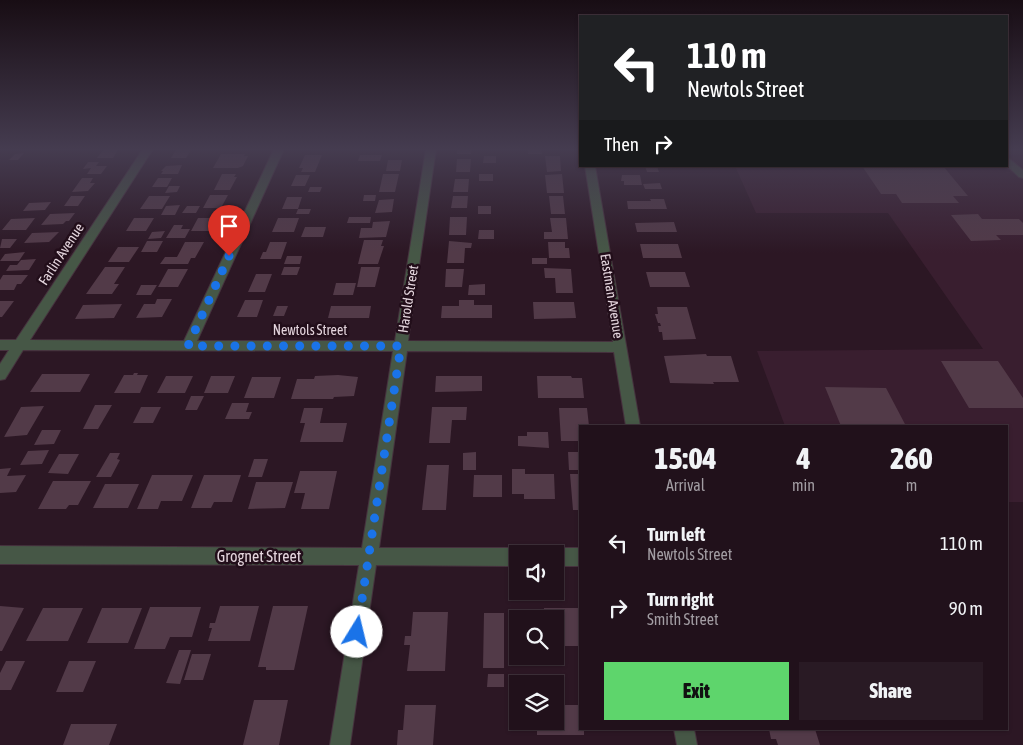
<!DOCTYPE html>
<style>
body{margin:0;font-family:"Asap Condensed",sans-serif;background:#291a24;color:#f1f3f6;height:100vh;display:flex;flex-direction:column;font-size:19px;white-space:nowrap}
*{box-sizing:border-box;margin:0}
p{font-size:16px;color:#a29da3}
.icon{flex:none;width:28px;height:28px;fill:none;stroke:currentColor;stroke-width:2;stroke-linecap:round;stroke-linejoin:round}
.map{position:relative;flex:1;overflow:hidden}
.sheet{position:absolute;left:579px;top:425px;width:429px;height:305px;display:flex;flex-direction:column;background:#21111b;border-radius:0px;box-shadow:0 1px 4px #0004,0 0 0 1px #3e313a}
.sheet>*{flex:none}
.hud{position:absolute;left:579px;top:15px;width:429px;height:152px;border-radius:0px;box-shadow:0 1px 4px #0004,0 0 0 1px #3e313a;background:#202124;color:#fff;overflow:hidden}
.fabs{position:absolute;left:509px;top:545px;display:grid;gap:10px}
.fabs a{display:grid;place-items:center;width:55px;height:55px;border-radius:0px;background:#21111b;box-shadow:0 1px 4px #0004,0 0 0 1px #3e313a;font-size:25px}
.pin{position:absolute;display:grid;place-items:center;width:42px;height:42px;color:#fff;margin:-51px -21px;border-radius:50% 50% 50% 0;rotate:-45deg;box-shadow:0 0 5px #0007}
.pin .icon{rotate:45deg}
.me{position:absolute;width:55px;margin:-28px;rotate:9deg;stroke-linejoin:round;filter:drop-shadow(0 0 4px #0008)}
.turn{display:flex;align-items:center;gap:18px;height:105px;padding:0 25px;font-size:22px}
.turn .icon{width:65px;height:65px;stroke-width:2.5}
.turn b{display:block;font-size:35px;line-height:42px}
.then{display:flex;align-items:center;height:48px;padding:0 25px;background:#0003;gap:10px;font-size:19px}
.eta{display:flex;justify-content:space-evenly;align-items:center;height:85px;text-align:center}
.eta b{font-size:30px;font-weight:800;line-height:35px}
.button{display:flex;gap:10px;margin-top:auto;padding:10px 25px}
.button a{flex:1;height:58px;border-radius:0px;background:#5ed56c;color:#111;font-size:20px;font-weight:800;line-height:58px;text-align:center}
.button a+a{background:#291a24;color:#f1f3f6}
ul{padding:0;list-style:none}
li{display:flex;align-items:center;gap:15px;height:65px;padding:0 25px}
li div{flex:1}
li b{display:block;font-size:19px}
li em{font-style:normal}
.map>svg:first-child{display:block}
</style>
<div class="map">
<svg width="1023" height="745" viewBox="0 0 1023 745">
<rect width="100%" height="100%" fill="#2c1724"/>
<path fill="#391e2f" d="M1006 149H1023V502H1006V426H785L757 351 983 349 888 213H756L735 166H1006Z"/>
<path fill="#523a48" d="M457 149H472L471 154H457Z
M528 149H541L542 154H528Z
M103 150H118L113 158H97Z
M176 150H191L186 158H171Z
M24 153 18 160H9L15 154Z
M221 154H245L244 156H248L243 166 238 168H213Z
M305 155H322L315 172H301L303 168H299Z
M360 155H382L380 161H358Z
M484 156H496V163H483Z
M545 156H560L561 171 547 172Z
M457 159H471L470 172H456Z
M388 160H402L400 171H386Z
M88 162H99L96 166H107L101 174H87L91 168 83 169Z
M182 165 178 174H161L163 171H161L166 166Z
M645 166H657L659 172H647Z
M862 166H943L968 196H953L959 203H902L896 194H881Z
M222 174H236L234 177H237L230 190H214Z
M383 174H399L395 192H379Z
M479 174H493V181H479Z
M562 174 564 193H547L545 175Z
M296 175H310L305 186H291Z
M622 175H640L642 185H624V181H621Z
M82 178H93L90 183H95L88 191 72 192Z
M158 178H172L167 187H152Z
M455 179H469L468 192H453Z
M660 183 662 189H645L643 184Z
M169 186H180L177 192 165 193Z
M310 187H322L320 192H308Z
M210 195H228L221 208H203Z
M364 195H376L375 201H363Z
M71 196H85L78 206H64Z
M149 196H170L162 209H140Z
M453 196H468L467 208H451Z
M549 196H563L565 214H551Z
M287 197H302L298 209H311L309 214H296L298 209H282Z
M394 199 392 212 375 213 379 200Z
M650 199H664L667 209H628L627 201H651Z
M51 202 45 210 23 211 29 203Z
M180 205 175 215H161L166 206Z
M187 206H200L196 213H182Z
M478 206H491V214H478Z
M75 213 69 221H66L63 224 41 225 50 214Z
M978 214 982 219H1019L1023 223V235H996L1001 240 971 241 951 215Z
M349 217H371L370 223H347Z
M450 217H467L466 235H449Z
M35 218 26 230H2L11 219Z
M134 218H154L146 231H126Z
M198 218H216L209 231H191Z
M278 218H299L294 232H272Z
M550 218H566L568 239H544V232H552Z
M390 221 386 237 359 238 361 228H372L373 222Z
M674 222 677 232H637L635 223Z
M174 225H183L181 229H190L185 238H166Z
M305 227H326L323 237H301Z
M479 230H494V239H478Z
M165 231 161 238 148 239 152 232Z
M59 232 49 242 24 243 32 233Z
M2 239H17L10 248H0Z
M364 240H383L381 246H384L378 264H358Z
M147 241H163L157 252H141Z
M449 241 472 243 471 248H465L464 263H447Z
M185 242H204L195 258H191L188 264H160L165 257H177Z
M270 242H287L281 259H260L263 252H266Z
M548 242H565V248H569L570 258H549Z
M640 244H678L682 258H643Z
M118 247H139L129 262H108Z
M25 252 19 261H0L5 254Z
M287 256H302L300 264H284Z
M532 258H547V264H532Z
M36 259 29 270 6 271 10 265H17L21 260Z
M105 267H125L114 284H119L112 294H86Z
M284 267H300L297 275H281Z
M361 267H380L375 287H357Z
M544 268 571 269 573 293H556L555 278H545Z
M168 269H188L178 287H158Z
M446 269H464L462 287H445Z
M646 272H685L690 287H650Z
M256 274H272L265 292H248Z
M3 275H28L21 284H17L14 290H0V280Z
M336 283H356L353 295H333Z
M485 284V295H468L469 285Z
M141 285H157L151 295H136Z
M157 299H172L162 317 136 318 144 304H155Z
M245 300H263L257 317H237Z
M459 300H474V305H492V318H441L442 306H459Z
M0 301H14L2 317H0Z
M533 302H574L576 318 534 319Z
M122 304 114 318 75 319 83 305Z
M277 306H288L284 316H273Z
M331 306H371L369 318H328Z
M657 307H687L696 339 663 340 662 332H659L658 326H661L660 323H658L655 314H658Z
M706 354 707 356H731L739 382H713L714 384 670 383 664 356Z
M941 361H998L1023 398V408H969Z
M134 373H138L137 375H148L140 393H114L124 375H133Z
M42 374H90L80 392H30Z
M338 375 358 377 354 396 334 397 333 399H291L297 379H314L315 376Z
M166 376H193L185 393H157Z
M211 376H235L228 393H204Z
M436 376H482V391L435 392Z
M537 376H571L572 378H582L584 398H538Z
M252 377H281L274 398H244Z
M825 387 886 388 906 426H841Z
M191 396H204L197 410H185Z
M232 403H249L246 412H252L249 419H225Z
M95 405H112L98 429H83Z
M44 406 27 435 4 437 21 407Z
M141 407H161L153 423H133Z
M432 407H467L466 420H452L450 443H429Z
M304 408H323L320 423H347L343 442H300L305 423H300Z
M559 408H587L589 426H580V441H561Z
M42 430H61L54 444 34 445Z
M527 432H548L549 448 518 446V436H527Z
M49 450 42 464 20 465 28 451Z
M476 452V470H463V453Z
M568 452H580V470H569Z
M110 453H120L117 459 120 460 111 477H96Z
M59 454H79L68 474 48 473Z
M254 459H268L262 477H248Z
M427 465H449L446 510H422Z
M11 468 7 476 26 475 16 492 0 493V469Z
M512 469H525V474H554L555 499H524V494H512Z
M300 471H337L329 509H301L305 493H294Z
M570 474H580V510H573Z
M152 475H193L182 501H161L158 509H137Z
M204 475H241L232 502H214L211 508H191Z
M474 475H502V497H473Z
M53 481H91L78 505H69L66 509H38Z
M256 482H293L285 508 248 509Z
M105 484H139L128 508H93Z
M0 606 24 608 2 651H0Z
M220 606H259L250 641H208L212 628H209L210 623H215Z
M273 606H308L294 670H266V667H258Z
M150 607H201L192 637H170L165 649H134Z
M43 608H83L68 641H26Z
M102 608H142L128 643H87Z
M544 608H580V646H555V619H544Z
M413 612H448L445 671H407L410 645H404L405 636H411Z
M484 613H504V668H483Z
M179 650H191L180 684 166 683Z
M192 654H211L203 680H184Z
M6 661H25L11 690H0V673Z
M69 661H96L83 692H56Z
M488 674H504V687H487Z
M254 700H288L279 745H243Z
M405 705H436L433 745H397L398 730H403Z
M555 705H580V729H584V735H537V721H555Z
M71 724H117L109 745H63Z
M769 729H815L820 745H778L776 739H771Z"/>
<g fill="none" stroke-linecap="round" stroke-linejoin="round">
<defs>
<path id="minor" d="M143 149H153L30 340 184 341 274 149H284L197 341H395L426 149H436L408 341 613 342 585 166H595L640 426H626L614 352 407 351 379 548H518L524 551 525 554H518V566L376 565 350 745H330L359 565 0 564V546L362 548 393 351 23 350 5 379 0 380V364L9 350H0V340H16Z
M1006 156 1023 170V178L1019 177 1006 165Z
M555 548H580V566H555V554H548L549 551Z
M674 729H694L697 745H677Z"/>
</defs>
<use href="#minor" stroke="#46323e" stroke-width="2"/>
<use href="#minor" fill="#465746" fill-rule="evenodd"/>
</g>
<linearGradient id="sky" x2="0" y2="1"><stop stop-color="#180d14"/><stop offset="0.59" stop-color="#453c50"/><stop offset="1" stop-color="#453c50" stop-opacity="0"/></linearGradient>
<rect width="1023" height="253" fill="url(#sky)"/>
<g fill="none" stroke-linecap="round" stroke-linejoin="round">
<path stroke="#1a73e8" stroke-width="9" stroke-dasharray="0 16.2" d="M229 256 188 346H401L357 632"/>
</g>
<g text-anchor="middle" stroke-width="5" stroke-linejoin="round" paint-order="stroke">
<g font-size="14" fill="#e4d5dd" stroke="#220e1a">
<text transform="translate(61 254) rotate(-57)" y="5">Farlin Avenue</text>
<text transform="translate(612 296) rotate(81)" y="5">Eastman Avenue</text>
<text transform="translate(408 299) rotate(-81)" y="5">Harold Street</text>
<text x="310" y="335">Newtols Street</text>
</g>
<g font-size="16" fill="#e4d5dd" stroke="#220e1a">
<text x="259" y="562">Grognet Street</text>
</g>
</g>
</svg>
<div class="fabs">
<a><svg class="icon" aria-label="sound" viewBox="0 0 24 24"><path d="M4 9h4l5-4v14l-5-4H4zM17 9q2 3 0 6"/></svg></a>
<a><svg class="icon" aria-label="search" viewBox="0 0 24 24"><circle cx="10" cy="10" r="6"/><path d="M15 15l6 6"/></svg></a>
<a><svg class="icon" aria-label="layers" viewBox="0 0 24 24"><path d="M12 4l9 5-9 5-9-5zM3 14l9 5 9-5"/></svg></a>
</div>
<div class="pin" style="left:229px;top:256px;background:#d93025"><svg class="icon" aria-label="arrive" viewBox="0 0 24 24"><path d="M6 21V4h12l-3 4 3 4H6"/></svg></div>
<svg class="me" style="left:357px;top:632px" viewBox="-20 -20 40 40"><circle r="19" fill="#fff"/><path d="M0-13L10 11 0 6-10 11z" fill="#1a73e8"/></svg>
<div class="hud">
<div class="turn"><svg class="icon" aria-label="left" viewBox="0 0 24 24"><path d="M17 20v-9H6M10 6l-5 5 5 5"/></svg><div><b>110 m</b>Newtols Street</div></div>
<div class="then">Then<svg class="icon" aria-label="right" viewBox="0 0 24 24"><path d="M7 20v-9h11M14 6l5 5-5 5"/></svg></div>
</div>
<section class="sheet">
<div class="eta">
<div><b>15:04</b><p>Arrival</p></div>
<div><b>4</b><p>min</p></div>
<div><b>260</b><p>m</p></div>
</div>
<ul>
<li><svg class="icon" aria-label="left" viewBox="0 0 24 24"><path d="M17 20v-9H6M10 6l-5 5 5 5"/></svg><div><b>Turn left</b><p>Newtols Street</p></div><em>110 m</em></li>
<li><svg class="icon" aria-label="right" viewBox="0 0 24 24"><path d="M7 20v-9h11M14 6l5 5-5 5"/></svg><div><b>Turn right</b><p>Smith Street</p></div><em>90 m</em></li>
</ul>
<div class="button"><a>Exit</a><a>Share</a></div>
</section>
</div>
